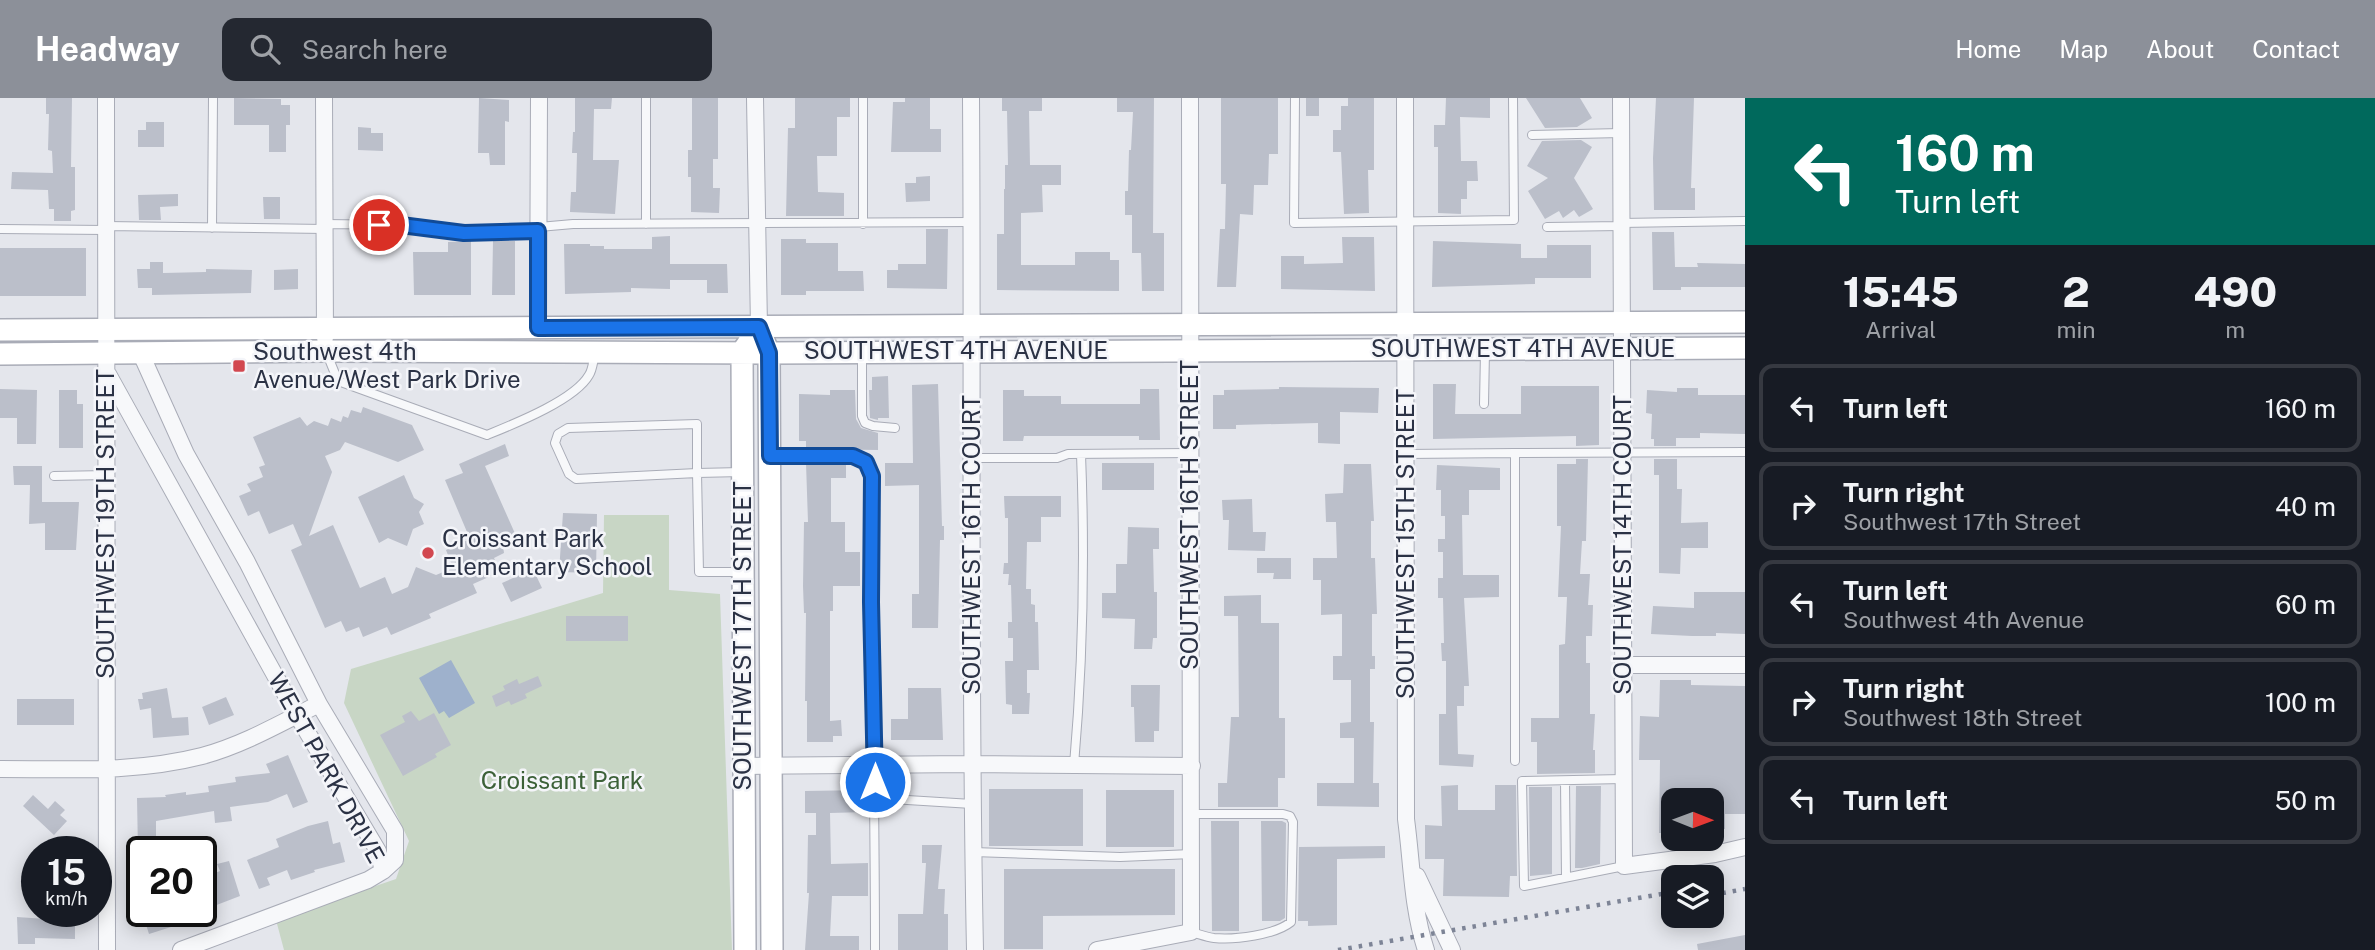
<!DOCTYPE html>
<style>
body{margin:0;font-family:"Public Sans",sans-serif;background:#242831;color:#f1f3f6;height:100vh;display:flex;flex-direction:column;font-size:26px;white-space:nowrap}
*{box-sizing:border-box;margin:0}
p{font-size:23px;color:#9ea1a6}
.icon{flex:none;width:38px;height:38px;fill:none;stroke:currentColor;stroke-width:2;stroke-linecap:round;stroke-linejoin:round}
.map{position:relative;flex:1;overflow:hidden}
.sheet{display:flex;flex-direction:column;background:#171b24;width:630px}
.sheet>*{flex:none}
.guide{background:#00695c;color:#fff;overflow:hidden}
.needle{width:46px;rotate:91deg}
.fabs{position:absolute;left:1661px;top:690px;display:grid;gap:14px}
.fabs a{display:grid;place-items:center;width:63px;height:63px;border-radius:14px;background:#171b24;box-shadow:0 4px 18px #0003;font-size:35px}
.speed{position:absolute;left:21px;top:738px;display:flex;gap:14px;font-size:35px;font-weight:700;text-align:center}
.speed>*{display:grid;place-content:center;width:91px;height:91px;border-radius:50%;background:#171b24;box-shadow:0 4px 18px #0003;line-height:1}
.speed small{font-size:18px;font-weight:400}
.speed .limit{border:4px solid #111;border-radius:10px;background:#fff;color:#111}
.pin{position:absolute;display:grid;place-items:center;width:60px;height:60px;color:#fff;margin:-30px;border:4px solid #fff;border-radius:50%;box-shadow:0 2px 7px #0007}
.me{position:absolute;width:77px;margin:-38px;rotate:0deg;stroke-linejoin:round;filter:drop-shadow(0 0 5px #0008)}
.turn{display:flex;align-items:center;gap:24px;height:147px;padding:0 35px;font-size:32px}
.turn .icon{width:91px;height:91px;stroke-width:2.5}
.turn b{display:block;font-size:49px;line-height:60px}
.eta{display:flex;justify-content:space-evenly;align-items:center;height:119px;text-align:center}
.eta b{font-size:42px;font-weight:800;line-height:49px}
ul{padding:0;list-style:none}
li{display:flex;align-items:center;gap:21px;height:88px;margin:0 14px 10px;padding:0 21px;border:4px solid #363941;border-radius:14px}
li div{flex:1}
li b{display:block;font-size:26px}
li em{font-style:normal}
header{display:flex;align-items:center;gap:42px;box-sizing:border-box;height:98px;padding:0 35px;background:#8c9099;color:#fff}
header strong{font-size:33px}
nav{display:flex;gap:38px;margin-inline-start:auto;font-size:24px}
.search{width:490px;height:63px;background:#242831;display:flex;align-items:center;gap:18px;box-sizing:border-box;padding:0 24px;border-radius:14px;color:#9ea1a6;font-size:26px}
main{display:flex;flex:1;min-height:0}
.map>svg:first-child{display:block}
</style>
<header>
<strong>Headway</strong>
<div class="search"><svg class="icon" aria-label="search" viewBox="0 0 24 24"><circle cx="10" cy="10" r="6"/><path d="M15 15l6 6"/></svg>Search here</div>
<nav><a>Home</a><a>Map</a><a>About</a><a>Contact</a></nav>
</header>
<main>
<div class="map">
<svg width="1745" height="852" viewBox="0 0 1745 852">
<rect width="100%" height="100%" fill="#e4e6ec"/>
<path fill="#c8d6c5" d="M604 417H669V492L720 496 732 852H284L276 822 396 781 409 743 344 605 351 571 603 495Z"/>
<path fill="#9eb1cc" d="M451 562 475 605 449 620 444 613 439 616 419 580Z"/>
<path fill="#bbbfca" d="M46 0H72L71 69H75V112L71 113V123H54V111H49L48 92 11 91 12 74 53 75 52 53 48 52 49 16H46Z
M234 0 281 1V7H290V27H286V54H269V27H234Z
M479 0 509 2V24L505 23V67H490L489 55H478Z
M575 0H612L611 11H594L593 62H619L615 116 570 114 571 94H576L577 55H572L573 34H575Z
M692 0H718V61H713V90H720L719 115 691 114V79H688V52H692Z
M795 0H850V19H837V58H817L818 94 844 95V118H786L788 30H795Z
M905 0H930V31H941V54H891L893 4H905Z
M1002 0H1042V13H1029L1030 67H1061V87H1042L1043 114 1021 115V167H1075V154H1110V162H1119V193L997 192V136H1004V91H1005V67H1008L1007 13H1002Z
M1117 0H1154L1153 135H1164V193H1142L1141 155H1132V117H1125V93H1128L1129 52H1131L1133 14H1117Z
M1221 0H1278V56H1269L1268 87H1254L1253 117 1240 116 1236 189H1217L1220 131H1225L1226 86H1221Z
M1306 0H1319V18H1306Z
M1348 0H1374V72H1368L1369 115 1344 116 1341 54H1333V32H1341V8H1348Z
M1446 0H1490V20L1460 19 1461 63H1477L1478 83H1467V101H1461V116L1438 115V49H1434V27H1445Z
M1526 0H1580L1592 20 1577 29 1545 30Z
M1656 0H1694L1691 90H1695V112H1654L1653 60Z
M146 24H164V49H138V32H146Z
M358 29 371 30V35H383V53L358 52Z
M1581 42 1592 49 1574 80 1593 111 1579 119 1574 112 1563 120 1559 113 1545 121 1528 93 1548 80 1527 68 1542 43Z
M930 78V103L906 104 905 85H916V79Z
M178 96V108L160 109 161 122H139L138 97Z
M263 99H280V121H264Z
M926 131H948L947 191 887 190V172H898V166H926Z
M1652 134H1674L1675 169H1698L1697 165 1745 166V189H1681V192H1653Z
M670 138V166H727L728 195H707V182H670V191L631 190V194L565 196 564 146H590V148H604V151H652V139Z
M1342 139H1374L1375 193 1281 191V158H1304V166L1343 165Z
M781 141H806V145H838V173H863L864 193H806V197H781Z
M471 143V197H414L413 154H448V144Z
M493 143H515V197H492Z
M1433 143 1521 146V160H1547V147H1591V180H1535V186L1432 189Z
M0 150H86V198H0Z
M150 164H163V175L206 174V171L252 172 251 195 152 197V190H138L137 171H150Z
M298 171V191L274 192V172Z
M888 278 889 320H878V322L870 320 869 292H872V279Z
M938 286 942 428H944V442H940L938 530H912V496H919V387L885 388V365H913L912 287Z
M1433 286H1456L1455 316H1521V288H1599V347L1576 348V338L1433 341Z
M1279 289 1379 290 1378 315 1340 314V346L1318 345V325L1236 327V331H1213V297H1224V292L1279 291Z
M1677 290H1698V297H1745V336L1700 335V340H1676V348H1654V341H1651L1652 316 1646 315 1647 292 1677 294Z
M0 291 37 292 36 346H17V320H0Z
M1140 291H1159L1160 342H1139V338H1024L1023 343H1003V292H1024V298H1061V306H1140Z
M59 292H77V306H83V350H59Z
M830 292H855L856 321 861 330 878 335V352L806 351V343H799V296L830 297Z
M363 309 412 327 424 352 398 364 345 344 340 352 325 358 332 374 309 438 333 427 360 490 385 479 392 496 408 489 416 469 436 477 453 470 446 452 470 441 445 382 463 375 459 366 505 346 509 358 485 368 517 440 503 448 504 455 494 460 500 474 473 486 477 495 429 516 431 520 391 537 387 529 363 539 359 529 346 534 341 523 325 530 291 452 302 447 293 426 269 436 259 413 248 418 239 398 251 393 247 386 263 379 259 369 265 367 253 339 300 319 307 328 314 323 328 328 331 320 341 324 343 318 348 320 351 312 361 315Z
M1576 361H1588L1586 443H1582L1580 476H1590L1588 507H1593L1592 538H1586V565H1590V616H1595L1593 652H1595V675L1537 676V644H1531V620H1559V547L1565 546 1567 499H1558L1561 428H1557V366H1576Z
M1654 361H1677V391H1682L1681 425 1708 424V450H1681L1680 476 1659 475V377H1654Z
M806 365H846V380H831V424H845V454H860V488H833V513H830V623L841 622 842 638H833V644H807V603H805L806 515H804L803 488 804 424H808Z
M1102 365H1154V392H1102Z
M1344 366H1371L1374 423H1371V460H1375L1377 516H1372V558H1375V571H1370V624H1374L1373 685H1379V709L1317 708V685H1354V640H1340V625L1351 624V582H1333V558H1342V516L1321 517V482H1313V460H1337L1336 424H1326L1325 396 1343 395Z
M1437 367 1500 370V392H1469V417H1462L1463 477H1499V499L1464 500 1469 588H1464V608H1457L1458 656 1474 657 1473 669 1439 667V616H1446V563H1442L1441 545H1444L1443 500H1438V480H1443V454H1438V441H1445V418H1441V392H1436Z
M13 368H42V404H79L76 452H45V425L29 426 30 387H14Z
M404 377 414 400 424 406 419 414 424 426 413 431 407 448 388 440 379 445 358 399Z
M1004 398H1061V419H1041V444H1027L1026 491H1031V506L1035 507V524H1038L1039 572H1027V595H1030L1029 616H1012V607L1006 606 1005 563H1013V540H1008V524H1012L1011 487H1008L1009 476H1003L1004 465H1008V420H1005Z
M1252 401 1253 434H1266L1265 453 1228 452 1229 422H1223L1222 402Z
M563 415 597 416 596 475 559 474Z
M1128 429 1159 430V451H1153L1154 494H1157V540H1153L1152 551H1134L1135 521 1102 520V495H1116V466H1127Z
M1257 460H1291V481H1273L1274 475H1257Z
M533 471 542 490 511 504 502 485Z
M1694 494H1745V536L1716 535V538H1692L1651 536 1653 508 1694 510Z
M1261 497V525H1279V620H1285V680H1278V709H1218V685H1227L1231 619H1239L1238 518H1224V498Z
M566 518H628V543H566Z
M538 578 542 588 525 596 527 600 511 607 509 603 496 609 492 598 505 592 503 588 517 581 519 586Z
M1660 582H1691V587L1745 588V716H1725V731H1712V702H1673L1672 735H1659L1660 662H1639L1640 618 1659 619Z
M1131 587H1160L1159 633H1154V644H1135L1134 609H1131Z
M167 590 172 620 188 619 189 637 153 640 151 610 140 612 138 601H143L142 595Z
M908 590H941L943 642H891V621H908Z
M226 599 234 617 209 627 202 609Z
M17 601H74V627H17Z
M411 613 419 623 434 615 451 647 435 656 437 659 403 678 380 637 405 624 402 618Z
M288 657 308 704 293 710 287 696 268 704 230 709 232 723 215 725 214 713 156 723V754H138L137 700 166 699 165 697 186 694V697L209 694 208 688 236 684 235 679 270 675 266 666Z
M1458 687V712H1495V687H1516L1517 778H1510L1509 799 1443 798 1444 761H1425V727L1442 728 1441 688Z
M1576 688H1601L1600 766 1582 770H1575Z
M1529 689H1552V776L1530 778Z
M989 691H1083V748H989Z
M866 692V714L830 715 831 766 868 765V798H832L830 838H859V852H805L809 795H807L808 737H816V715H805V693Z
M1106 692H1174V749H1106Z
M33 697 48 711 55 703 65 712 60 717 67 723 54 737 23 708Z
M328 723 333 746 340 744 345 764 314 772 315 774 291 782 287 772 267 780 270 787 259 791 247 762 279 749 276 741 308 728Z
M1211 723H1239V833H1212Z
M1261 723H1282L1286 725 1285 820 1280 823H1262Z
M922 747H942L938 791H945L944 816H948V852H898V816H923L926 765H922Z
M1385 748V760L1337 761V827L1308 828V823H1298L1299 749Z
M229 763 240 798 201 813V781L220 773 217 766Z
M1004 771H1175V817L1043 818V851H1004Z
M142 814H165L171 829 149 836Z
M17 819 75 823V841L35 840V846H18Z
M1745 837V852H1698L1697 846Z"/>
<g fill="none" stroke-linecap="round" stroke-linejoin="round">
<defs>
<path id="service" d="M646 0V126
M863 0V126
M1295 0 1294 125 1514 122 1513 0
M1532 37 1621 35
M1621 125 1745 123
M325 126 401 127 464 135 538 133
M106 128 325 131
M539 129 573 126 972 124
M1547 129 1621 128
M212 130 213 0
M0 131 106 132
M327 256 338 283 487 337C514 326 575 302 589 277 593 271 593 262 595 256
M862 257V318L865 325 873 328 895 330
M1484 306 1485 253
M1515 355 1745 354
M1406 356 1515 355V663
M772 358H853L866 364 872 378C871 536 875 694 875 852
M972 360H1057L1068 356 1190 355
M742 374 697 375V326L568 330 558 336 555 345 569 376 576 381 697 375 699 474H743
M54 378 107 377
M1074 667C1083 564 1085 459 1081 356
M1623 681 1522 683 1524 788 1624 768
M1565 683 1566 779
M875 700 972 706
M973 754 1120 759 1192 756
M1191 834C1199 836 1206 839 1214 840 1235 842 1275 837 1291 824L1293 724 1290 718 1283 716H1192"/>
<path id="minor" d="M106 0 107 852
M324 0 325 240
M755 0 759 229
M971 0C973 284 969 568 975 852
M1405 0 1406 721C1412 765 1412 810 1426 852
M1621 0 1624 768 1715 756 1745 749
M538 230 539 0
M141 256 186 356 247 464 319 606 395 733V762L383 773 368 782 181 852
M108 276 297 617 378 753 383 773
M1624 567H1745
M744 668 971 666 1192 668
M0 671C67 671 136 675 202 658 243 647 281 625 319 606
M1417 778 1452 852
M1097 852 1191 834 1190 0"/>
<path id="secondary" d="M0 232 1745 224
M764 243 769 255 772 852
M0 256 326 253 769 255 1745 250
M745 852 742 254 749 244"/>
</defs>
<use href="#service" stroke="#a9acb7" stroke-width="10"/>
<use href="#minor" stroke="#a9acb7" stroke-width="18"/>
<use href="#secondary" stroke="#a9acb7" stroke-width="24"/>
<use href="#service" stroke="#f7f8fa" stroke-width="8"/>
<use href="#minor" stroke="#f7f8fa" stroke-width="16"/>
<use href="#secondary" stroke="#fff" stroke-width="21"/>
<path stroke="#7d8496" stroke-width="4.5" stroke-dasharray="3.5 7" stroke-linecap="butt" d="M1712 797 1745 791
M1338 852 1673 794"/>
</g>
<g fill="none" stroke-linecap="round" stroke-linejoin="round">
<defs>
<path id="route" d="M379 127H401L464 135 538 133V230L759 229 769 255 770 358H853L866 364 872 378 871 504 875 684"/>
</defs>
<use href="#route" stroke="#114b97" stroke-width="18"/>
<use href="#route" stroke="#1a73e8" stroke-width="12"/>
</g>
<g fill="#d24850" stroke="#f4f5f9" stroke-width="2.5">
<rect x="232" y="261" width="14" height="14" rx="3.5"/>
<circle cx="428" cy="455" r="7"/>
</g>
<g text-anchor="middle" stroke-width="5" stroke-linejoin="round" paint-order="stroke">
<g font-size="24" fill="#2b3245" stroke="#f4f5f9">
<text x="1523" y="259">SOUTHWEST 4TH AVENUE</text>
<text x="956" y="261">SOUTHWEST 4TH AVENUE</text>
<text transform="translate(1190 417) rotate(-90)" y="8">SOUTHWEST 16TH STREET</text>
<text transform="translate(106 426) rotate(-90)" y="8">SOUTHWEST 19TH STREET</text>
<text transform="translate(1406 446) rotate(-90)" y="8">SOUTHWEST 15TH STREET</text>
<text transform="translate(972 447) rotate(-90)" y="8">SOUTHWEST 16TH COURT</text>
<text transform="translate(1623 447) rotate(-90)" y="8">SOUTHWEST 14TH COURT</text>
<text transform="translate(743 538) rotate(-90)" y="8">SOUTHWEST 17TH STREET</text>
<text transform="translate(326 670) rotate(61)" y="8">WEST PARK DRIVE</text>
</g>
<g font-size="24" fill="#2b3245" stroke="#f4f5f9" text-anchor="start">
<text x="253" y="262">Southwest 4th<tspan x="253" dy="28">Avenue/West Park Drive</tspan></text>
<text x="442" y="449">Croissant Park<tspan x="442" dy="28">Elementary School</tspan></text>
</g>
<g font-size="24" fill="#3c6138" stroke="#f4f5f9">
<text x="562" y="691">Croissant Park</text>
</g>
</g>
</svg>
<div class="fabs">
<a><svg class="needle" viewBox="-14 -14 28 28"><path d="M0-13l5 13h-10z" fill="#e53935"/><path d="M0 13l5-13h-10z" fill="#9ea1a6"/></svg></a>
<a><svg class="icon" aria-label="layers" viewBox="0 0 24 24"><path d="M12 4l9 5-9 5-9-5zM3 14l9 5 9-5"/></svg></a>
</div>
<div class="speed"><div>15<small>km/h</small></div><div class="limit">20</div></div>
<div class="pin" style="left:379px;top:127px;background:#d93025"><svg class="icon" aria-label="arrive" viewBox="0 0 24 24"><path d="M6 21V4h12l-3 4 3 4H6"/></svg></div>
<svg class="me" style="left:875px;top:684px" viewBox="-20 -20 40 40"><circle r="17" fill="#1a73e8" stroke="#fff" stroke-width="3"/><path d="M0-11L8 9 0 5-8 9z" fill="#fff"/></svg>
</div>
<section class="sheet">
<div class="guide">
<div class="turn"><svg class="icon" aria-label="left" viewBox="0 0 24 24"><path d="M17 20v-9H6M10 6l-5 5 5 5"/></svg><div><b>160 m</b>Turn left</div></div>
</div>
<div class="eta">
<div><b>15:45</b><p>Arrival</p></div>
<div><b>2</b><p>min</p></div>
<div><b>490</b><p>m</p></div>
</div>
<ul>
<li><svg class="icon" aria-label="left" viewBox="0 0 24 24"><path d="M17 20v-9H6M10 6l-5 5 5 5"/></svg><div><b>Turn left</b></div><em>160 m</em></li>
<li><svg class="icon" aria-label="right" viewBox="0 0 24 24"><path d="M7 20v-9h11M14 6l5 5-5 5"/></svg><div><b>Turn right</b><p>Southwest 17th Street</p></div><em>40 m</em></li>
<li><svg class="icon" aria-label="left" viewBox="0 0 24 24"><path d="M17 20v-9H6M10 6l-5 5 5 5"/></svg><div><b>Turn left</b><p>Southwest 4th Avenue</p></div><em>60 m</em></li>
<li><svg class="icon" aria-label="right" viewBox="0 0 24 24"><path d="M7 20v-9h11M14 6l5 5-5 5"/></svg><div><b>Turn right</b><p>Southwest 18th Street</p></div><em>100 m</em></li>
<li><svg class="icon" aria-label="left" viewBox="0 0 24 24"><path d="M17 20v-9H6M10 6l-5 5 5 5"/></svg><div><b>Turn left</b></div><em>50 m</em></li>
</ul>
</section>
</main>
